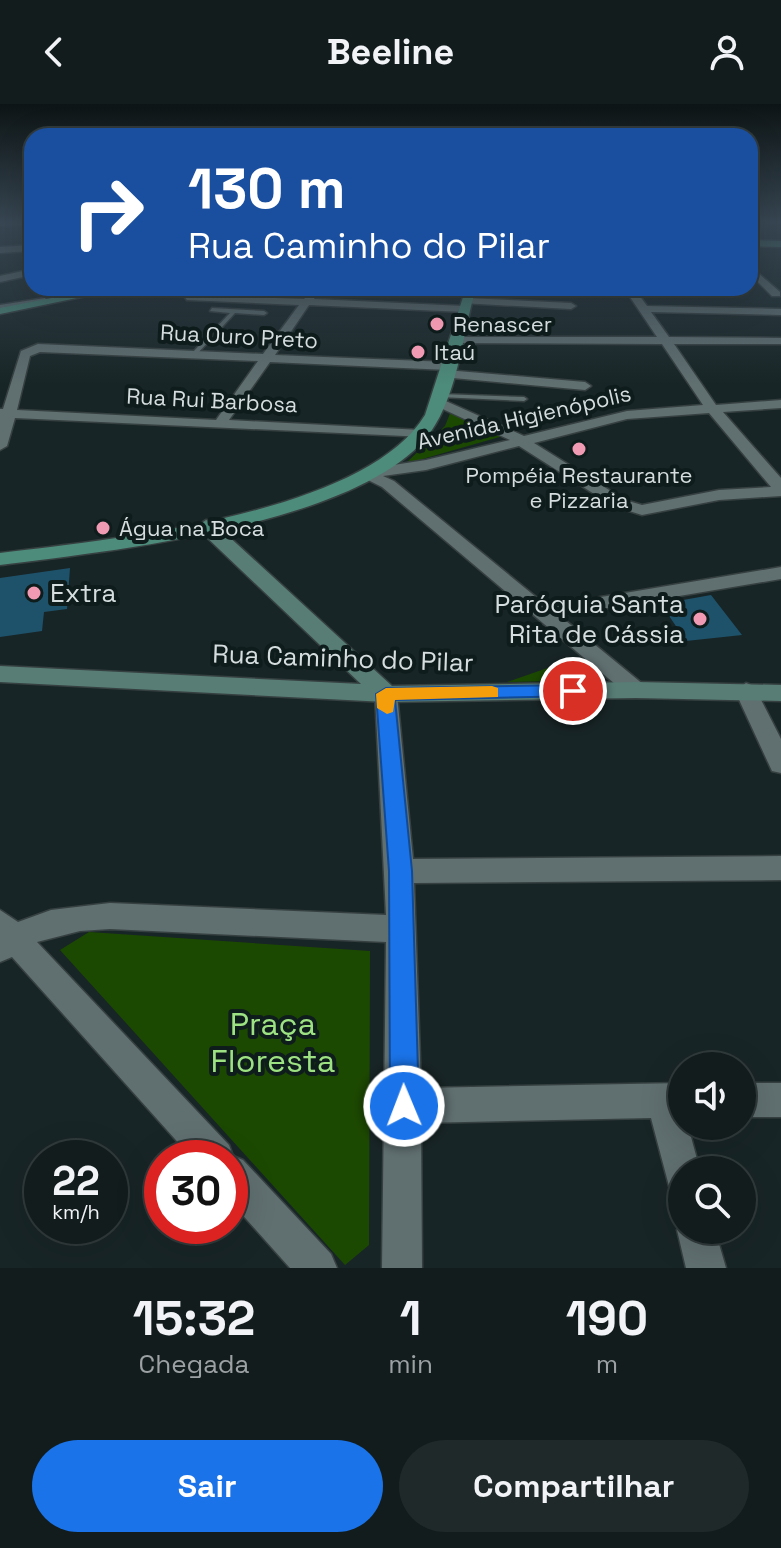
<!DOCTYPE html>
<html lang="pt">
<meta charset="utf-8">
<style>
body{margin:0;font-family:"Space Grotesk",sans-serif;background:#1f2929;color:#f1f3f6;height:100vh;display:flex;flex-direction:column;font-size:30px;white-space:nowrap}
*{box-sizing:border-box;margin:0}
p{font-size:26px;color:#9ca1a3}
.icon{flex:none;width:44px;height:44px;fill:none;stroke:currentColor;stroke-width:2;stroke-linecap:round;stroke-linejoin:round}
.map{position:relative;height:1164px;overflow:hidden}
.details{display:flex;flex-direction:column;background:#121c1c;flex:1}
.details>*{flex:none}
.top-card{position:absolute;left:24px;top:24px;width:734px;height:168px;border-radius:24px;box-shadow:0 8px 32px #0002,0 0 0 2px #313a3b;background:#1a4fa0;color:#fff;overflow:hidden}
.fabs{position:absolute;left:668px;top:948px;display:grid;gap:16px}
.fabs a{display:grid;place-items:center;width:88px;height:88px;border-radius:50%;background:#121c1c;box-shadow:0 8px 32px #0002,0 0 0 2px #313a3b;font-size:40px}
.speed{position:absolute;left:24px;top:1036px;display:flex;gap:16px;font-size:40px;font-weight:700;text-align:center}
.speed>*{display:grid;place-content:center;width:104px;height:104px;border-radius:50%;background:#121c1c;box-shadow:0 8px 32px #0002,0 0 0 2px #313a3b;line-height:1}
.speed small{font-size:20px;font-weight:400}
.speed .limit{border:12px solid #d22;background:#fff;color:#111}
.pin{position:absolute;display:grid;place-items:center;width:68px;height:68px;color:#fff;margin:-34px;border:4px solid #fff;border-radius:50%;box-shadow:0 2px 8px #0007}
.me{position:absolute;width:88px;margin:-44px;rotate:359deg;stroke-linejoin:round;filter:drop-shadow(0 0 6px #0008)}
.turn{display:flex;align-items:center;gap:28px;height:168px;padding:0 32px;font-size:36px}
.turn .icon{width:104px;height:104px;stroke-width:2.5}
.turn b{display:block;font-size:56px;line-height:68px}
.eta{display:flex;justify-content:space-evenly;align-items:center;height:136px;text-align:center}
.eta b{font-size:48px;font-weight:600;line-height:56px}
.primary-button{display:flex;gap:16px;margin-top:auto;padding:16px 32px}
.primary-button a{flex:1;height:92px;border-radius:48px;background:#1a73e8;color:#fff;font-size:32px;font-weight:600;line-height:92px;text-align:center}
.primary-button a+a{background:#1f2929;color:#f1f3f6}
header{display:flex;justify-content:space-between;align-items:center;height:104px;padding:0 32px;background:#121c1c;font-size:36px;font-weight:600}
.map>svg:first-child{display:block}
</style>
<header><svg class="icon" aria-label="back" viewBox="0 0 24 24"><path d="M15 5l-7 7 7 7"/></svg>Beeline<svg class="icon" aria-label="person" viewBox="0 0 24 24"><circle cx="12" cy="8" r="4"/><path d="M4 21q1-7 8-7t8 7"/></svg></header>
<div class="map">
<svg width="781" height="1164" viewBox="0 0 781 1164">
<rect width="100%" height="100%" fill="#182526"/>
<path fill="#1c4901" d="M451 307 503 332 405 360 445 322Z
M576 554 604 576 507 578Z
M89 828 370 847 369 1141 345 1161 60 846Z"/>
<path fill="#1e526b" d="M70 464 67 505 44 508 42 527 0 533V474Z
M711 491 742 531 686 537 661 500Z"/>
<g fill="none" stroke-linecap="round" stroke-linejoin="round">
<defs>
<path id="service" d="M45 194 47 197 0 205V201Z
M212 204 264 207 267 209 264 211 235 209 196 251H192V249L230 209 210 207Z
M441 290 524 293 527 295 524 297 439 293 438 292Z"/>
<path id="minor" d="M0 118H32V120L0 122Z
M32 141V147L0 149V143Z
M750 162 780 188V192H772L750 170Z
M32 165V171L0 178V172Z
M624 184H634L647 202 781 205V211L651 208 669 233 781 234V240H674L716 301 781 296V304L723 308 781 374V392L719 396 642 411 613 402 519 342 426 366 383 372 394 377 547 502 781 463V475L560 512 644 581 647 586 644 591H628L382 383 360 372 374 364 426 356 510 336 434 301 432 298 439 294 524 332 627 307 703 301 662 240 456 239 450 236 456 233H657ZM709 309 771 383 719 386 642 401 625 396 534 339 627 315Z
M313 186 318 189 314 195 464 202 469 205 464 208 309 201 275 251 448 258 454 262 448 266 270 258 229 316 421 326 426 327V333L15 314 7 342 0 346V305H3L21 247 38 240 263 250 299 201 187 196 183 191 304 195ZM40 248 258 257 216 316 17 306 30 252Z
M466 194 571 199 576 202 571 205 462 199Z
M446 266 585 278 591 282 585 286 442 273V267Z
M746 579 754 582 781 635V669L772 667 735 587Z
M386 582 397 590 413 755 781 752V776L414 779 421 984 682 979V1022H688L700 1066H682V1087L669 1082 651 1014 421 1019 422 1164H382L386 838 110 825 80 827 37 838 229 1041 233 1052 243 1056 331 1150 337 1164H290L230 1097V1054H192L12 853 0 858V806L18 818 51 806 110 799 386 811 375 590Z
M742 979H781V1013H742Z
M682 1113V1126H715L726 1164H686L677 1126Z"/>
<path id="secondary" d="M206 416 213 418 392 582 636 578 781 581V597L636 594 386 598 0 578V562L361 580 199 426 197 422Z"/>
<path id="primary" d="M750 136 781 137V143L750 142Z
M103 184H125L0 210V204Z
M466 184H476C462 230 459 288 430 329 361 421 110 447 0 461V449C109 436 364 411 425 311Z"/>
</defs>
<use href="#service" stroke="#364041" stroke-width="3"/>
<use href="#minor" stroke="#364041" stroke-width="3"/>
<use href="#secondary" stroke="#364041" stroke-width="3"/>
<use href="#primary" stroke="#364041" stroke-width="3"/>
<use href="#service" fill="#606f70" fill-rule="evenodd"/>
<use href="#minor" fill="#606f70" fill-rule="evenodd"/>
<use href="#secondary" fill="#577d75" fill-rule="evenodd"/>
<use href="#primary" fill="#4d8b7a" fill-rule="evenodd"/>
</g>
<linearGradient id="sky" x2="0" y2="1"><stop stop-color="#0d1415"/><stop offset="0.42" stop-color="#374652"/><stop offset="1" stop-color="#374652" stop-opacity="0"/></linearGradient>
<rect width="781" height="281" fill="url(#sky)"/>
<path fill="#1a73e8" stroke="#114b97" stroke-width="2" d="M573 581 579 583V592L395 596 412 767 419 1002 415 1012 404 1017 394 1012 390 1002 389 767 376 590 386 584Z"/>
<path fill="#f59e0b" d="M492 582 498 584V593L395 596 393 608 387 610 377 604 376 590 386 584Z"/>
<g fill="#f19ab3" stroke="#0f1c1c" stroke-width="3">
<circle cx="437" cy="220" r="8"/>
<circle cx="418" cy="248" r="8"/>
<circle cx="579" cy="345" r="8"/>
<circle cx="103" cy="424" r="8"/>
<circle cx="34" cy="489" r="8"/>
<circle cx="700" cy="515" r="8"/>
</g>
<g text-anchor="middle" stroke-width="8" stroke-linejoin="round" paint-order="stroke">
<g font-size="22" fill="#d5ddde" stroke="#0f1c1c" text-anchor="start">
<text x="453" y="228">Renascer</text>
<text x="434" y="256">Itaú</text>
<text x="579" y="379" text-anchor="middle">Pompéia Restaurante<tspan x="579" dy="25">e Pizzaria</tspan></text>
<text x="119" y="432">Água na Boca</text>
</g>
<g font-size="22" fill="#d5ddde" stroke="#0f1c1c">
<text transform="translate(239 232) rotate(3)" y="8">Rua Ouro Preto</text>
<text transform="translate(212 296) rotate(3)" y="8">Rua Rui Barbosa</text>
<text transform="translate(524 313) rotate(-13)" y="8">Avenida Higienópolis</text>
</g>
<g font-size="26" fill="#d5ddde" stroke="#0f1c1c" text-anchor="start">
<text x="50" y="498">Extra</text>
<text x="684" y="509" text-anchor="end">Paróquia Santa<tspan x="684" dy="30">Rita de Cássia</tspan></text>
</g>
<g font-size="26" fill="#d5ddde" stroke="#0f1c1c">
<text transform="translate(343 554) rotate(2)" y="9">Rua Caminho do Pilar</text>
</g>
<g font-size="32" fill="#9de282" stroke="#0f1c1c">
<text x="273" y="931">Praça<tspan x="273" dy="37">Floresta</tspan></text>
</g>
</g>
</svg>
<div class="fabs">
<a><svg class="icon" aria-label="sound" viewBox="0 0 24 24"><path d="M4 9h4l5-4v14l-5-4H4zM17 9q2 3 0 6"/></svg></a>
<a><svg class="icon" aria-label="search" viewBox="0 0 24 24"><circle cx="10" cy="10" r="6"/><path d="M15 15l6 6"/></svg></a>
</div>
<div class="speed"><div>22<small>km/h</small></div><div class="limit">30</div></div>
<div class="pin" style="left:573px;top:587px;background:#d93025"><svg class="icon" aria-label="arrive" viewBox="0 0 24 24"><path d="M6 21V4h12l-3 4 3 4H6"/></svg></div>
<svg class="me" style="left:404px;top:1002px" viewBox="-20 -20 40 40"><circle r="17" fill="#1a73e8" stroke="#fff" stroke-width="3"/><path d="M0-11L8 9 0 5-8 9z" fill="#fff"/></svg>
<div class="top-card">
<div class="turn"><svg class="icon" aria-label="right" viewBox="0 0 24 24"><path d="M7 20v-9h11M14 6l5 5-5 5"/></svg><div><b>130 m</b>Rua Caminho do Pilar</div></div>
</div>
</div>
<section class="details">
<div class="eta">
<div><b>15:32</b><p>Chegada</p></div>
<div><b>1</b><p>min</p></div>
<div><b>190</b><p>m</p></div>
</div>
<div class="primary-button"><a>Sair</a><a>Compartilhar</a></div>
</section>
